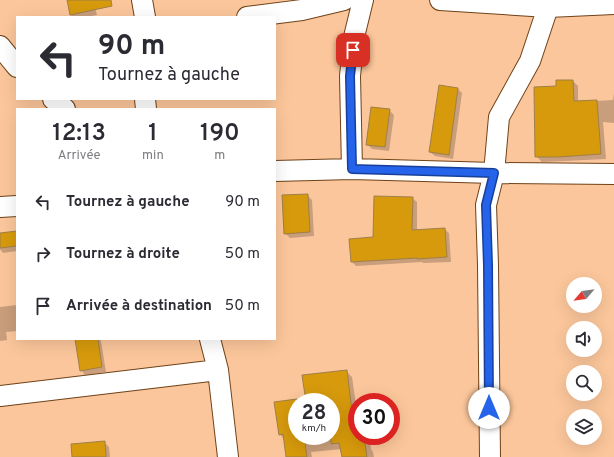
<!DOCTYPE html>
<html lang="fr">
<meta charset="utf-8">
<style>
body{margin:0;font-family:Overpass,sans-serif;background:#f7f7f7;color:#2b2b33;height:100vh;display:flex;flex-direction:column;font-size:15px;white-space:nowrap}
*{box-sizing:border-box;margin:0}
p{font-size:13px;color:#7c7c81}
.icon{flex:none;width:22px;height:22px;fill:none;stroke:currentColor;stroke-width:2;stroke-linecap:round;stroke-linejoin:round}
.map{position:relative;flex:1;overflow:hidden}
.side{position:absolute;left:16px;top:108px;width:260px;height:232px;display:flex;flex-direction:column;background:#fff;border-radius:0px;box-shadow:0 4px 16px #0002}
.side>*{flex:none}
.top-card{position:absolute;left:16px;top:16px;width:260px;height:84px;border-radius:0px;box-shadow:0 4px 16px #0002;background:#fff;color:#2b2b33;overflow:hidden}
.needle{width:26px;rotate:242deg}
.tools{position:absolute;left:566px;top:277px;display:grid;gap:8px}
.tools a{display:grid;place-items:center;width:36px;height:36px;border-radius:50%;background:#fff;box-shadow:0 4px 16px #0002;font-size:20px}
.speed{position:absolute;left:288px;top:393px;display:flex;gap:8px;font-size:20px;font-weight:700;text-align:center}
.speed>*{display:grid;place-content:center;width:52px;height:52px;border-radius:50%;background:#fff;box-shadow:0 4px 16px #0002;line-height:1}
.speed small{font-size:10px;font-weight:400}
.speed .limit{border:6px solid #d22;background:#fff;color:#111}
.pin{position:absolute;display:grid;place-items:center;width:34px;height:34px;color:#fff;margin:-17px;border-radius:8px;box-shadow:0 2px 6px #0006}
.me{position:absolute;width:44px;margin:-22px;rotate:0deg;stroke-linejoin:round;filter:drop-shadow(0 0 3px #0008)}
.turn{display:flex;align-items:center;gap:14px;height:84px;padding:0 16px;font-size:18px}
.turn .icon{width:52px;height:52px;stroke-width:2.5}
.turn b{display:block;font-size:28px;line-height:34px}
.eta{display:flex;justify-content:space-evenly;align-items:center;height:68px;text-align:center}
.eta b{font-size:24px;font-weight:600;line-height:28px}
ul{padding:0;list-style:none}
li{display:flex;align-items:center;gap:12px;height:52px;padding:0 16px}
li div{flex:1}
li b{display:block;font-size:15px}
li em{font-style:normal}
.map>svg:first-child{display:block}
</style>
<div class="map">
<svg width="614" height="457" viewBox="0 0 614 457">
<rect width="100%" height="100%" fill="#fbc69b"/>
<path fill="#0003" fill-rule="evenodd" d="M68 0H93L97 15 86 17H73L71 15Z
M573 81 578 86V102L613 100 614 93V123L603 122 606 159 564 161 542 162 536 156 557 87Z
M458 89 462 93 453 159 435 156 430 152Z
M389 110 394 115 389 151 372 149 367 144Z
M307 195 312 200 314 236 290 238 285 233Z
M412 198 417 202V231L444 229 449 233 451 262 423 263 422 262 356 266 352 262Z
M17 232V251L3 253 0 249V234Z
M17 305V331L6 332 7 340 0 341V307Z
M81 339H99L101 341 106 372 85 375 81 370Z
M346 371 352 377 357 411V436H369L371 449 373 452 374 457H343L342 449 311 452 312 457H287L284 439 280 434 276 402 306 398ZM297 402H331V436H297Z
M104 442 109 447 110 457H73Z"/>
<path fill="#d79a0c" stroke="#9f8049" d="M67 0H111L112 6 70 15Z
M556 80H573L574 101 597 100 601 154 558 157H535L534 87 556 86Z
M439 85 458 88 449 155 429 152Z
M371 107 390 109 385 147 366 145Z
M308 194 310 232 284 234 282 195Z
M374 196 413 197 412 230 445 228 447 257 417 259V258L351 262 349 239 373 237Z
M17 231V246L0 248V233Z
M75 339H98L102 367 80 371Z
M347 370 352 411 357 410V436H364L367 457H342L339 443 331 444V402H306L302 375Z
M297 399V436H304L307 457H286L283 434 279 435 274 402Z
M105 441 106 457H72L71 444Z"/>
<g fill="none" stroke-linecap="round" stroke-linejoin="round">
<defs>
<path id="minor" d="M142 0 145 17
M440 0 548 7 614 4
M247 17 302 10 344 0
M0 46 17 67
M53 99 65 109
M145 99 146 109
M352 169 350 76 354 37 363 0
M275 171 352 169 494 173 614 174
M0 207 17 206
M210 339 218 370 228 457
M0 396 218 370
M490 457 488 265 486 205 494 173 499 117 530 61 548 7 547 0"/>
</defs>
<use href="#minor" stroke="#6f4219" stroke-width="22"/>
<use href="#minor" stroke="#fff" stroke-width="20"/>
</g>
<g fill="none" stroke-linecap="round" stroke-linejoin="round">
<defs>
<path id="route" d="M353 50 350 76 352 169 494 173 486 205 488 265 489 408"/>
</defs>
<use href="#route" stroke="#184099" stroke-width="10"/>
<use href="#route" stroke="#2563eb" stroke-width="7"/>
</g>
</svg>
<div class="tools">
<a><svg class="needle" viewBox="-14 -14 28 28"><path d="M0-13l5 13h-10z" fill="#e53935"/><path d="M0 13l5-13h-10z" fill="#7c7c81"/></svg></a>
<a><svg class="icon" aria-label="sound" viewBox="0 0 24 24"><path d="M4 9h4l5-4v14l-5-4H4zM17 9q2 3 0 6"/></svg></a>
<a><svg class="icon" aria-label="search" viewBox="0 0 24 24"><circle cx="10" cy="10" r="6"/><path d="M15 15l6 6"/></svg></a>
<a><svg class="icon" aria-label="layers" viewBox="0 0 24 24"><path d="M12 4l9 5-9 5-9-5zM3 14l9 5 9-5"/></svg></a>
</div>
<div class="speed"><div>28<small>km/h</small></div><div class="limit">30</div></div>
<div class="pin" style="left:353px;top:50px;background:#d93025"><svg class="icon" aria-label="arrive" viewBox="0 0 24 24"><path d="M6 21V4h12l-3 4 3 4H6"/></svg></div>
<svg class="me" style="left:489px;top:408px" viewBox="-20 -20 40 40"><circle r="19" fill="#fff"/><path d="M0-13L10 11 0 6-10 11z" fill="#2563eb"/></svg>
<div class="top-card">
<div class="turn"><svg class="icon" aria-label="left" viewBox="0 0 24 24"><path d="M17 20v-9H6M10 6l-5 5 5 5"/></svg><div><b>90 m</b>Tournez à gauche</div></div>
</div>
<section class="side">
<div class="eta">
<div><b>12:13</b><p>Arrivée</p></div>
<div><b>1</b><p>min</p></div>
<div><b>190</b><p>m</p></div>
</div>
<ul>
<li><svg class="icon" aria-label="left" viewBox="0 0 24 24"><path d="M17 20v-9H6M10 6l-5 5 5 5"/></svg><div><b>Tournez à gauche</b></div><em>90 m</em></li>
<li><svg class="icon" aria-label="right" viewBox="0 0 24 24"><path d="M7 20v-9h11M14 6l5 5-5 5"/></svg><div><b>Tournez à droite</b></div><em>50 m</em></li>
<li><svg class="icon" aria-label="arrive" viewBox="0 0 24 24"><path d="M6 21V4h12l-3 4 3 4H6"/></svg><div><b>Arrivée à destination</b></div><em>50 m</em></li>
</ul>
</section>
</div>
